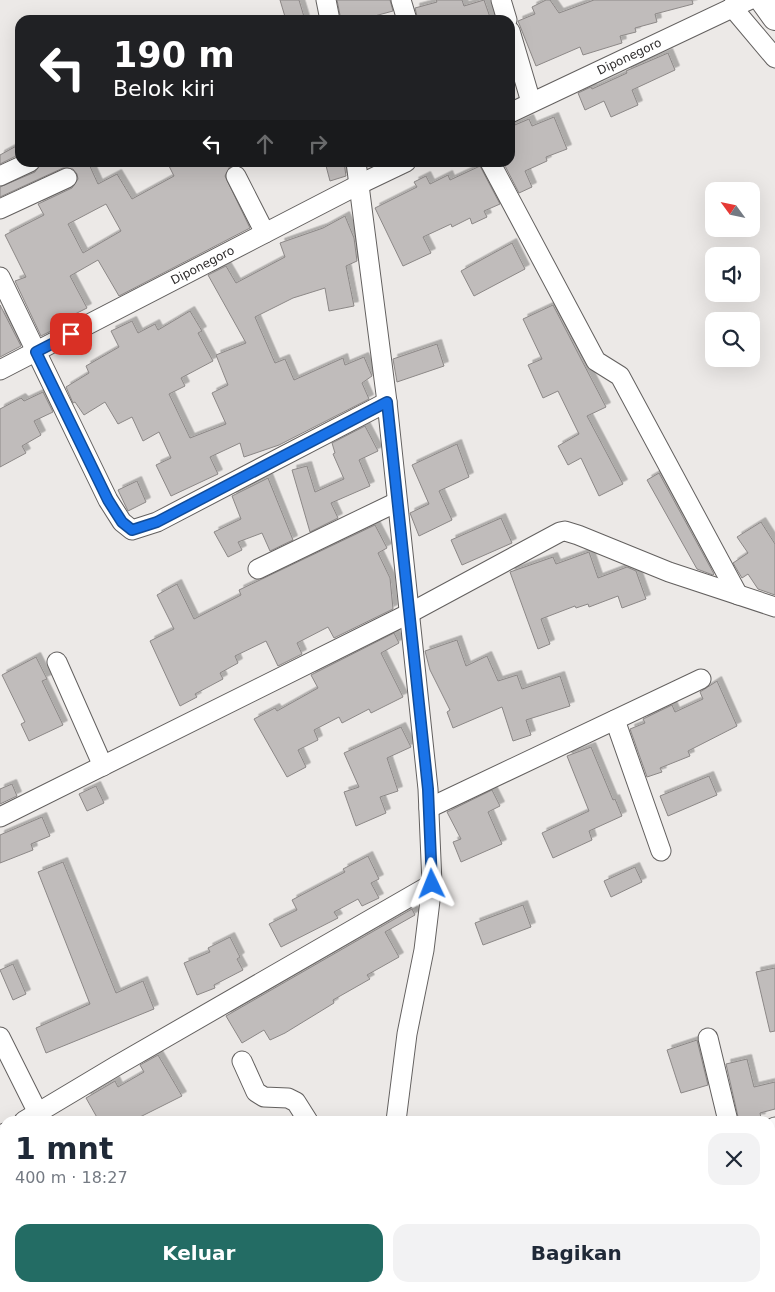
<!DOCTYPE html>
<html lang="id">
<meta charset="utf-8">
<style>
body{margin:0;font-family:"DejaVu Sans",sans-serif;background:#f2f2f3;color:#1f2937;height:100vh;display:flex;flex-direction:column;font-size:19px;white-space:nowrap}
*{box-sizing:border-box;margin:0}
p{font-size:16px;color:#747a83}
.icon{flex:none;width:28px;height:28px;fill:none;stroke:currentColor;stroke-width:2;stroke-linecap:round;stroke-linejoin:round}
.map{position:relative;flex:1;overflow:hidden}
.panel{position:absolute;left:0px;top:1116px;width:775px;height:176px;display:flex;flex-direction:column;background:#fff;border-radius:15px 15px 0 0;box-shadow:0 5px 20px #0002}
.panel>*{flex:none}
.top-card{position:absolute;left:15px;top:15px;width:500px;height:152px;border-radius:15px;box-shadow:0 5px 20px #0002;background:#202124;color:#fff;overflow:hidden}
.needle{width:32px;rotate:303deg}
.fabs{position:absolute;left:705px;top:182px;display:grid;gap:10px}
.fabs a{display:grid;place-items:center;width:55px;height:55px;border-radius:10px;background:#fff;box-shadow:0 5px 20px #0002;font-size:25px}
.pin{position:absolute;display:grid;place-items:center;width:42px;height:42px;color:#fff;margin:-21px;border-radius:10px;box-shadow:0 2px 8px #0006}
.me{position:absolute;width:55px;margin:-28px;rotate:358deg;stroke-linejoin:round;filter:drop-shadow(0 0 4px #0008)}
.turn{display:flex;align-items:center;gap:18px;height:105px;padding:0 15px;font-size:22px}
.turn .icon{width:65px;height:65px;stroke-width:2.5}
.turn b{display:block;font-size:35px;line-height:42px}
.lanes{display:flex;align-items:center;height:48px;padding:0 15px;background:#0003;justify-content:center;gap:25px;direction:ltr}
.lanes .off{opacity:.35}
.round{display:grid;place-items:center;flex:none;width:52px;height:52px;border-radius:15px;background:#f2f2f3}
.head{display:flex;align-items:center;justify-content:space-between;height:85px;padding:0 15px}
h1{font-size:30px;font-weight:700;line-height:38px}
.primary-button{display:flex;gap:10px;margin-top:auto;padding:10px 15px}
.primary-button a{flex:1;height:58px;border-radius:15px;background:#236c64;color:#fff;font-size:20px;font-weight:700;line-height:58px;text-align:center}
.primary-button a+a{background:#f2f2f3;color:#1f2937}
.map>svg:first-child{display:block}
</style>
<div class="map">
<svg width="775" height="1292" viewBox="0 0 775 1292">
<defs>
<filter id="shadow"><feDropShadow dx="4.5" dy="-4.5" stdDeviation="0" flood-color="#0004"/></filter>
</defs>
<rect width="100%" height="100%" fill="#ece9e7"/>
<path fill="#c0bcbb" stroke="#8c8887" fill-rule="evenodd" filter="url(#shadow)" d="M280 0H299L305 20H286Z
M337 0H390L393 11 360 20H341Z
M436 0H462L464 6 484 0 491 20H418L415 8 437 2Z
M546 0H550L559 13 594 0H692L693 4 655 14 657 22 635 28 636 32 620 36 622 43 583 55 580 47 536 66 518 21 535 14 532 7Z
M668 53 675 70 632 90 638 105 611 117 604 101 585 110 578 93 591 87 592 89 627 73 626 71Z
M554 117 567 149 546 157 547 161 525 171 532 187 519 193 503 162H510V127L529 119 532 126Z
M20 144V154L0 164V155Z
M41 162H88L98 184 117 174 132 199 174 176 169 166 176 162H244L230 166 225 176 250 228 119 296 98 260 70 276 87 308 65 319 67 323 41 336 15 281 26 277 5 235 44 215 38 204 72 188 78 179 77 174 73 169 63 168 0 197V187L35 172ZM106 204 121 231 83 253 68 224Z
M325 162H344L346 176 330 181Z
M480 166 500 204 484 211 487 217 472 224 470 218 452 227 451 224 423 237 431 253 403 266 375 208 417 187 414 182 426 176 430 184 448 175 450 180Z
M345 216 354 238 357 261 346 266 354 306 329 311 325 288 293 298 255 317 275 363 285 359 294 380 343 358 345 365 364 357 372 376 362 383 369 399 279 445 244 457 240 443 210 457 218 474 171 496 156 465 171 458 159 432 143 441 132 417 118 424 105 402 84 415 75 402 73 403 66 387 89 373 86 366 119 347 111 331 132 321 138 333 155 324 158 330 190 311 202 331 198 333 213 361 181 378 185 386 169 394 190 438 226 424 212 393 228 385 216 355 246 343 208 275 226 266 236 283 285 257 280 243 323 228Z
M512 243 525 269 474 296 461 271Z
M0 305 21 346 0 357Z
M553 305 606 407 587 416 623 484 599 496 581 458 568 465 558 446 579 434 558 391 543 398 528 365 542 359 523 319Z
M437 344 444 366 397 382 393 359Z
M43 392 53 412 34 421 41 435 22 446 26 453 0 467V409L21 398 24 401Z
M365 426 378 451 359 460 370 486 331 503 338 518 310 532 292 470 307 466 315 492 344 479 333 454 335 453 332 443Z
M457 444 469 477 439 491 452 520 419 536 410 513 429 504 412 465Z
M659 473 714 574 713 575 697 569 647 480Z
M268 478 293 540 270 551 262 533 238 542 242 550 228 557 214 532 241 519 232 496Z
M137 481 146 502 128 511 118 490Z
M501 518 512 543 462 565 451 540Z
M761 522 775 544V595L758 589 748 574 742 578 733 563 748 553 737 537Z
M375 525 387 548 378 553 390 578 393 609 334 638 328 627 297 643 302 654 278 666 266 641 235 656 238 663 220 673 223 679 195 694 197 697 180 706 150 641 174 629 157 595 177 584 194 619 241 595 239 590Z
M589 552 598 578 627 567 636 571 646 599 622 608 618 596 589 607 588 604 576 608 575 606 541 619 550 644 538 649 510 572 553 557 556 564Z
M394 633 399 643 381 653 403 697 371 713 369 709 342 723 339 717 314 730 318 740 298 750 306 767 287 777 254 719 275 708 277 711 318 688 311 675Z
M457 640 466 666 487 656 498 681 517 675 522 689 560 676 570 706 526 720 531 735 513 741 502 707 453 728 447 712 450 710 430 670 425 651Z
M36 657 47 679 42 681 63 725 29 741 21 724 25 722 2 675Z
M717 681 737 726 688 751 690 756 660 768 662 772 647 777 630 729 645 723 643 719 672 705 675 712 703 699 700 692Z
M401 727 411 747 387 758 398 791 380 797 386 813 356 826 344 792 359 787 344 753Z
M591 747 613 800 615 799 622 816 589 831 592 840 553 858 542 833 589 811 567 756Z
M709 776 717 795 668 816 660 796Z
M12 784 17 796 0 804V789Z
M96 786 104 803 87 811 79 794Z
M492 790 500 806 488 812 502 844 461 862 453 842 461 839 447 812Z
M42 817 50 836 31 844 33 850 0 863V835Z
M368 856 379 879 371 883 379 898 362 906 358 899 334 912 338 918 281 947 269 924 297 910 292 900 345 872 343 869Z
M63 862 116 993 143 981 154 1009 46 1053 36 1028 90 1004 38 872Z
M635 867 642 882 611 897 604 881Z
M523 905 531 927 483 945 475 923Z
M412 909 415 915 385 932 399 957 367 975 370 979 333 1000 334 1003 285 1033 270 1040 264 1030 242 1043 226 1016Z
M230 937 240 957 237 959 243 970 214 985 215 988 197 995 184 963 210 952 208 948Z
M13 964 26 994 13 1000 0 970Z
M775 968V1031L770 1032 756 972Z
M697 1040 708 1085 681 1093 667 1050Z
M158 1055 182 1096 132 1121H99L86 1098 115 1081 118 1087 144 1072 140 1065Z
M747 1059 754 1087 775 1082V1109L760 1113 761 1118 739 1121 726 1064Z"/>
<g fill="none" stroke-linecap="round" stroke-linejoin="round">
<defs>
<g id="minor">
<path d="M326 0 330 20"/>
<path d="M401 0 407 20"/>
<path d="M501 0 507 20"/>
<path d="M732 7 775 58"/>
<path d="M510 31 531 102"/>
<path id="s1" d="M510 113 749 0"/>
<path d="M356 162 387 402 428 789 432 884 424 950 407 1034 396 1121"/>
<path d="M490 162 596 361 620 376 738 595"/>
<path d="M0 176 30 162"/>
<path d="M236 176 265 233"/>
<path d="M0 209 67 178"/>
<path d="M0 277 108 500 122 522 132 530 157 522 387 402"/>
<path id="s2" d="M0 370 360 184 406 162"/>
<path d="M258 569 397 502"/>
<path d="M57 662 103 766"/>
<path d="M615 720 661 851"/>
<path d="M429 808 701 679"/>
<path d="M0 817 408 614 560 532 565 531 578 535 669 572 775 607"/>
<path d="M0 1037 38 1113"/>
<path d="M708 1038 728 1121"/>
<path d="M242 1061 256 1092 264 1097 288 1098 296 1102 308 1121"/>
<path d="M24 1121 116 1066 432 884"/>
<path d="M770 1130 775 1127"/>
<path d="M0 1136 5 1133"/>
<path d="M390 1288V1292"/>
<path d="M712 1288V1292"/>
<path d="M404 1292 417 1288"/>
</g>
<path id="tertiary" d="M762 0 775 18"/>
</defs>
<use href="#minor" stroke="#63605f" stroke-width="21"/>
<use href="#tertiary" stroke="#63605f" stroke-width="26"/>
<use href="#minor" stroke="#fff" stroke-width="19"/>
<use href="#tertiary" stroke="#fff" stroke-width="24"/>
</g>
<g fill="none" stroke-linecap="round" stroke-linejoin="round">
<defs>
<path id="route" d="M71 334 36 352 108 500 122 522 132 530 157 522 387 402 428 789 432 884"/>
</defs>
<use href="#route" stroke="#114b97" stroke-width="12"/>
<use href="#route" stroke="#1a73e8" stroke-width="9"/>
</g>
<g text-anchor="middle" stroke-width="4.5" stroke-linejoin="round" paint-order="stroke">
<g font-size="12" fill="#2d2b2b" stroke="#fff">
<text dy="4" stroke="none"><textPath href="#s1" startOffset="132">Diponegoro</textPath></text>
<text dy="4" stroke="none"><textPath href="#s2" startOffset="228">Diponegoro</textPath></text>
</g>
</g>
</svg>
<div class="fabs">
<a><svg class="needle" viewBox="-14 -14 28 28"><path d="M0-13l5 13h-10z" fill="#e53935"/><path d="M0 13l5-13h-10z" fill="#747a83"/></svg></a>
<a><svg class="icon" aria-label="sound" viewBox="0 0 24 24"><path d="M4 9h4l5-4v14l-5-4H4zM17 9q2 3 0 6"/></svg></a>
<a><svg class="icon" aria-label="search" viewBox="0 0 24 24"><circle cx="10" cy="10" r="6"/><path d="M15 15l6 6"/></svg></a>
</div>
<div class="pin" style="left:71px;top:334px;background:#d93025"><svg class="icon" aria-label="arrive" viewBox="0 0 24 24"><path d="M6 21V4h12l-3 4 3 4H6"/></svg></div>
<svg class="me" style="left:432px;top:884px" viewBox="-20 -20 40 40"><path d="M0-17L14 15 0 8-14 15z" fill="#1a73e8" stroke="#fff" stroke-width="4"/></svg>
<div class="top-card">
<div class="turn"><svg class="icon" aria-label="left" viewBox="0 0 24 24"><path d="M17 20v-9H6M10 6l-5 5 5 5"/></svg><div><b>190 m</b>Belok kiri</div></div>
<div class="lanes"><svg class="icon" aria-label="left" viewBox="0 0 24 24"><path d="M17 20v-9H6M10 6l-5 5 5 5"/></svg><svg class="icon off" aria-label="ahead" viewBox="0 0 24 24"><path d="M12 20V5M6 11l6-6 6 6"/></svg><svg class="icon off" aria-label="right" viewBox="0 0 24 24"><path d="M7 20v-9h11M14 6l5 5-5 5"/></svg></div>
</div>
<section class="panel">
<div class="head"><div><h1>1 mnt</h1><p>400 m · 18:27</p></div><a class="round"><svg class="icon" aria-label="close" viewBox="0 0 24 24"><path d="M6 6l12 12M18 6L6 18"/></svg></a></div>
<div class="primary-button"><a>Keluar</a><a>Bagikan</a></div>
</section>
</div>
